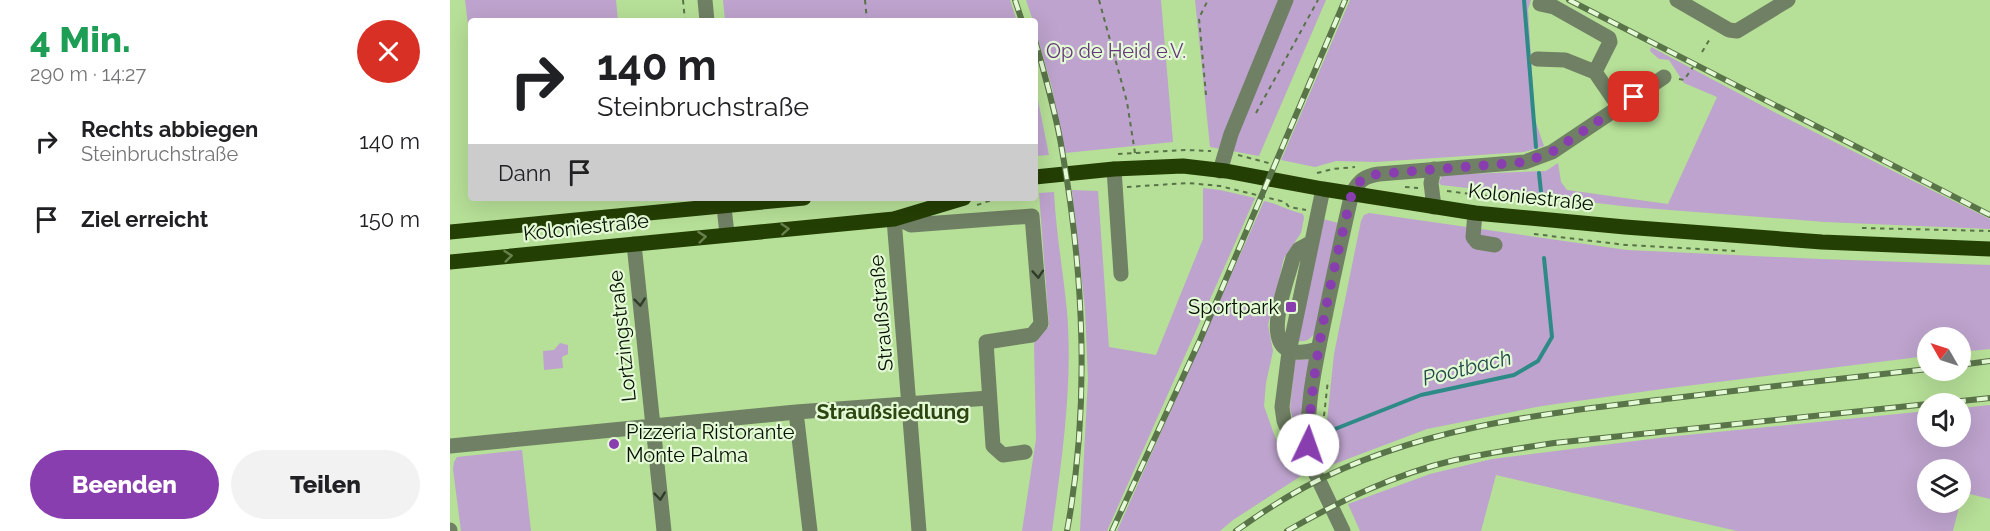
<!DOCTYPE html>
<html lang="de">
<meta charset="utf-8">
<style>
body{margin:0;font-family:Raleway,sans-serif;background:#f2f2f2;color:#202124;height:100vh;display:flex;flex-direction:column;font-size:22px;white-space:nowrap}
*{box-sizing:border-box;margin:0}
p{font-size:20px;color:#757577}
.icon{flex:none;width:33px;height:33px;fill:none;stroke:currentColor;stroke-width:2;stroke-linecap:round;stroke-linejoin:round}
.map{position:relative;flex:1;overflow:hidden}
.side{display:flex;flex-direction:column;background:#fff;width:450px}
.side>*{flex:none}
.banner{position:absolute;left:18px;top:18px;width:570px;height:183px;border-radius:6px;box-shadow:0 6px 24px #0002;background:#fff;color:#202124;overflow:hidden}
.needle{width:39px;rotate:309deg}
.controls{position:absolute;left:1467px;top:327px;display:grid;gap:12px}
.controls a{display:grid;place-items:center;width:54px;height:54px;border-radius:50%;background:#fff;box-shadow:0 6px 24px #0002;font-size:30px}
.pin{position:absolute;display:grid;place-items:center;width:51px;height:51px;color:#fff;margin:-26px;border-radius:12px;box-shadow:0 3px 9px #0006}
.me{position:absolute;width:66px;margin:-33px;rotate:3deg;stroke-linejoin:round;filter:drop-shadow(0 0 4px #0008)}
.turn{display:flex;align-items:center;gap:21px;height:126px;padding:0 30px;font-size:27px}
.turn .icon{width:78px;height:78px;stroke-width:2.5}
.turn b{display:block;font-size:42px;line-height:51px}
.then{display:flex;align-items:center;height:57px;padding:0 30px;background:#0003;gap:12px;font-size:22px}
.round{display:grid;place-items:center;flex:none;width:63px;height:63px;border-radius:32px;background:#f2f2f2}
.overview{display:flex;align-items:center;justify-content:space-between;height:102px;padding:0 30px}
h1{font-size:36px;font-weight:800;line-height:45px;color:#1e9e55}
.cta{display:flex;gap:12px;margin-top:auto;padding:12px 30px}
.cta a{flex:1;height:69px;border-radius:36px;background:#893eb0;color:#fff;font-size:24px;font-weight:800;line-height:69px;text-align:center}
.cta a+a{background:#f2f2f2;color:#202124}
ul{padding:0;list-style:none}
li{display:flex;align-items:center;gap:18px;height:78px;padding:0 30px}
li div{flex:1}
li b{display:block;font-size:22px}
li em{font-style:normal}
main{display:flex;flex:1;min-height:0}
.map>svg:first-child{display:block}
</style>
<main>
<section class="side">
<div class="overview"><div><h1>4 Min.</h1><p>290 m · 14:27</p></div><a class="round" style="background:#d93025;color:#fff"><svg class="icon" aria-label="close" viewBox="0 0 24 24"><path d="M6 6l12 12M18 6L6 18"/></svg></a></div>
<ul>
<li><svg class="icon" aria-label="right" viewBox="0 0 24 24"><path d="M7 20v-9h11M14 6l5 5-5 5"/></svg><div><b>Rechts abbiegen</b><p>Steinbruchstraße</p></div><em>140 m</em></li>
<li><svg class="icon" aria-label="arrive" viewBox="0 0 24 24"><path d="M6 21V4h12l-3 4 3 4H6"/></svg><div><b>Ziel erreicht</b></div><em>150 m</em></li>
</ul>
<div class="cta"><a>Beenden</a><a>Teilen</a></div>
</section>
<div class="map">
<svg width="1540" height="531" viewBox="0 0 1540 531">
<rect width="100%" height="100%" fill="#b6df97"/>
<path fill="#bda3cd" d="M15 0H166L168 21H21L20 41Z
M273 0H560L567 21H275Z
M576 0H711L723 142 615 153 602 88 585 29V21H583Z
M745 0H876L809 156 760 147Z
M900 0H1081L1078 9 1085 120 1094 146 1074 152 926 162 886 161 865 167 831 160Z
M1201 47 1326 113 1540 219V229L1375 222 1181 207 991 185 989 183 992 175 1096 171 1108 163 1111 182 1117 190 1218 204 1267 97 1234 83 1219 60 1209 59 1200 51Z
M585 85 599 155 585 156Z
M753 188 770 190 805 198 657 531H630L638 379 635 309 622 190 648 191 659 347 706 355 753 239Z
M604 192C606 232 613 271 617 311 623 384 612 459 602 531H572L586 439 584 343 599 326 589 193Z
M814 201C828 204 839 211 853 214L854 218 851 233 834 258 818 325 823 351 816 383 814 406 829 448 851 476 783 520 770 531H667Z
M919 213 1177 250 1370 259 1540 265V349L1511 352 1510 338H1478L1477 356 1212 389 1092 406 977 429 879 466 874 449 884 354 911 221 914 215Z
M873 219 888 223 866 332C860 339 857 342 848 341Z
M110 343 118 345V354L112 357 113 368 94 370 93 351 104 350Z
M860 359 851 422 843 420 840 408 845 360Z
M1540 405V499L1512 492 1511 498 1510 470H1478V502L1510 503 1503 531H1287L1046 475 1031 531H910L898 504 980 474 1042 459 1217 437 1477 411 1478 436H1510L1511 408Z
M72 450 81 531H11L3 469 4 462 7 457Z"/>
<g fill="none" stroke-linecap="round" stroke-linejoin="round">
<path stroke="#2e8a87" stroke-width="4" d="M1074 0 1086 147
M1089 173 1091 192
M885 429 971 395 1064 375 1088 361 1102 337 1094 258"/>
<path stroke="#597348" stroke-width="2" stroke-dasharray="4.5 4.5" stroke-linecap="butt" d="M233 0 235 21
M415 0 417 21
M649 0 677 102 685 153
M1252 52 1261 37
M1229 79 1234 80 1243 67
M756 95 749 18 758 0
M806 113 868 0
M668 154 735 150 761 151
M788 155 826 165
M867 173 883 169 905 167
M677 187 738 183 770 186 835 202 839 207 856 210
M955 187 968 188
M997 191 1140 209
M585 193 586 202
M527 205 548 198
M1412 228 1540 231
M1084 234 1176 245 1285 251
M874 416 878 380"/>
<path stroke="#708064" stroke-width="15" d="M255 0 257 21
M1227 0 1279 30 1287 31 1338 0
M1090 4 1104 7 1159 38 1160 42 1145 72
M1087 59 1115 60 1145 72 1169 107
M664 169 671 274
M984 169 981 183 984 207
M770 171 781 134 836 0
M873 189 839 352 832 407 834 421 840 435 860 462 893 531
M273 198 277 234
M1025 213 1023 237 1027 242 1045 245
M444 219 469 531
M449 219 461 225 582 216 591 324 582 335 536 342 543 446 553 455 575 452
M862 242 849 249 843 258C834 292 802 369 868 349
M184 244 214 531
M346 412 360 531
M0 446 346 412 539 398
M860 462C853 411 867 357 877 307 885 269 893 231 902 193 909 181 914 176 929 174L1075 162 1102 152 1214 77
M0 530V531"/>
<path stroke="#243f04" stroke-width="15" d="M585 177 664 169 733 166 776 171 873 189 1025 213 1175 227 1372 242 1540 249
M0 232 354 198
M0 262 444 219 514 198"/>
<defs>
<path id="rail" d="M565 0 572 21
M1119 0 1540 215
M585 40C595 76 606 113 612 150 634 274 640 408 617 531
M1510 365 1540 361
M1483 404 1540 398
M662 531 750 340 895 0
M786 531C808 515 831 500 855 487 969 426 1098 413 1224 398 1309 388 1393 378 1478 369
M837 531C890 501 945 474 1005 460 1038 453 1071 448 1104 443L1478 404"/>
</defs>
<use href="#rail" stroke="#5a7449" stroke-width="6"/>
<use href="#rail" stroke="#e4f9d5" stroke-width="4" stroke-dasharray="11" stroke-linecap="butt"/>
</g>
<defs><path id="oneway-chevron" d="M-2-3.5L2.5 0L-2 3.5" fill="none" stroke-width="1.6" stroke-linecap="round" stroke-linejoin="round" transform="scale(1.5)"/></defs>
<g stroke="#67804d">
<use href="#oneway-chevron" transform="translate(335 229) rotate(-5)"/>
<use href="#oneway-chevron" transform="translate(252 237) rotate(-6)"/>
<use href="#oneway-chevron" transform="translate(58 256) rotate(-6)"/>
</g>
<g stroke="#303d28">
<use href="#oneway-chevron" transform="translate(588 274) rotate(86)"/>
<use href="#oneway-chevron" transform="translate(190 302) rotate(84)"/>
<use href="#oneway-chevron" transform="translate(210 496) rotate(84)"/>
</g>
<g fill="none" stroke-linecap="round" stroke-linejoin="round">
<path stroke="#893eb0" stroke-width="10" stroke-dasharray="0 18" d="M858 445C862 360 882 276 902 193 910 180 913 176 929 174L1075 162 1102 152 1184 97"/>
</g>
<g fill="#893eb0" stroke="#e4f9d5" stroke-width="2">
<rect x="835" y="301" width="12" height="12" rx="3"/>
<circle cx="164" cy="444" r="6"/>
</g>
<g text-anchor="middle" stroke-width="4.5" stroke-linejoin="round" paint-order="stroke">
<g font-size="20" fill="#64397c" stroke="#e4f9d5">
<text x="666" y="58">Op de Heid e.V.</text>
</g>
<g font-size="20" fill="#051100" stroke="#e4f9d5">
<text transform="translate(1081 197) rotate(6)" y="7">Koloniestraße</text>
<text transform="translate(136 227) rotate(-6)" y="7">Koloniestraße</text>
<text transform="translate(431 313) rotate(-95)" y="7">Straußstraße</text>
<text transform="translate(172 336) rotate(-96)" y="7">Lortzingstraße</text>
</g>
<g font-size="20" fill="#051100" stroke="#e4f9d5" text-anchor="end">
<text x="829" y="314">Sportpark</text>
<text x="176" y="439" text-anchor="start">Pizzeria Ristorante<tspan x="176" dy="23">Monte Palma</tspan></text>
</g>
<g font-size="21" font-style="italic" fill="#234c4a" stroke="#e4f9d5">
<text transform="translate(1017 368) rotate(-14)" y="7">Pootbach</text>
</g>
<g font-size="21" font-weight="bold" fill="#2c4511" stroke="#e4f9d5">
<text x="443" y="419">Straußsiedlung</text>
</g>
</g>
</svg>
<div class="controls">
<a><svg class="needle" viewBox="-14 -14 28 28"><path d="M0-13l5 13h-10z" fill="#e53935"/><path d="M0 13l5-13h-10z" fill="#757577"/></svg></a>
<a><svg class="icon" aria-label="sound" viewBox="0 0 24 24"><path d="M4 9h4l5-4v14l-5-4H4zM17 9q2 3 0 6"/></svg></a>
<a><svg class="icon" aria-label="layers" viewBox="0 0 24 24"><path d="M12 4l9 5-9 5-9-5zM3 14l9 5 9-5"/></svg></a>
</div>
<div class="pin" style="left:1184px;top:97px;background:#d93025"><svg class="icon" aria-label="arrive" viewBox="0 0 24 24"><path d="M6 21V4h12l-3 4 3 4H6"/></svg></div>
<svg class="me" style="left:858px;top:445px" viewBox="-20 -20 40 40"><circle r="19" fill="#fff"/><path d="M0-13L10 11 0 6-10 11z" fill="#893eb0"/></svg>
<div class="banner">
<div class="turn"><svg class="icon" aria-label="right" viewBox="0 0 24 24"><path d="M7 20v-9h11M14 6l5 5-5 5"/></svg><div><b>140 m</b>Steinbruchstraße</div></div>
<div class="then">Dann<svg class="icon" aria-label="arrive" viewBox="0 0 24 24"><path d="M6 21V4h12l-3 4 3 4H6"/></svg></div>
</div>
</div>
</main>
